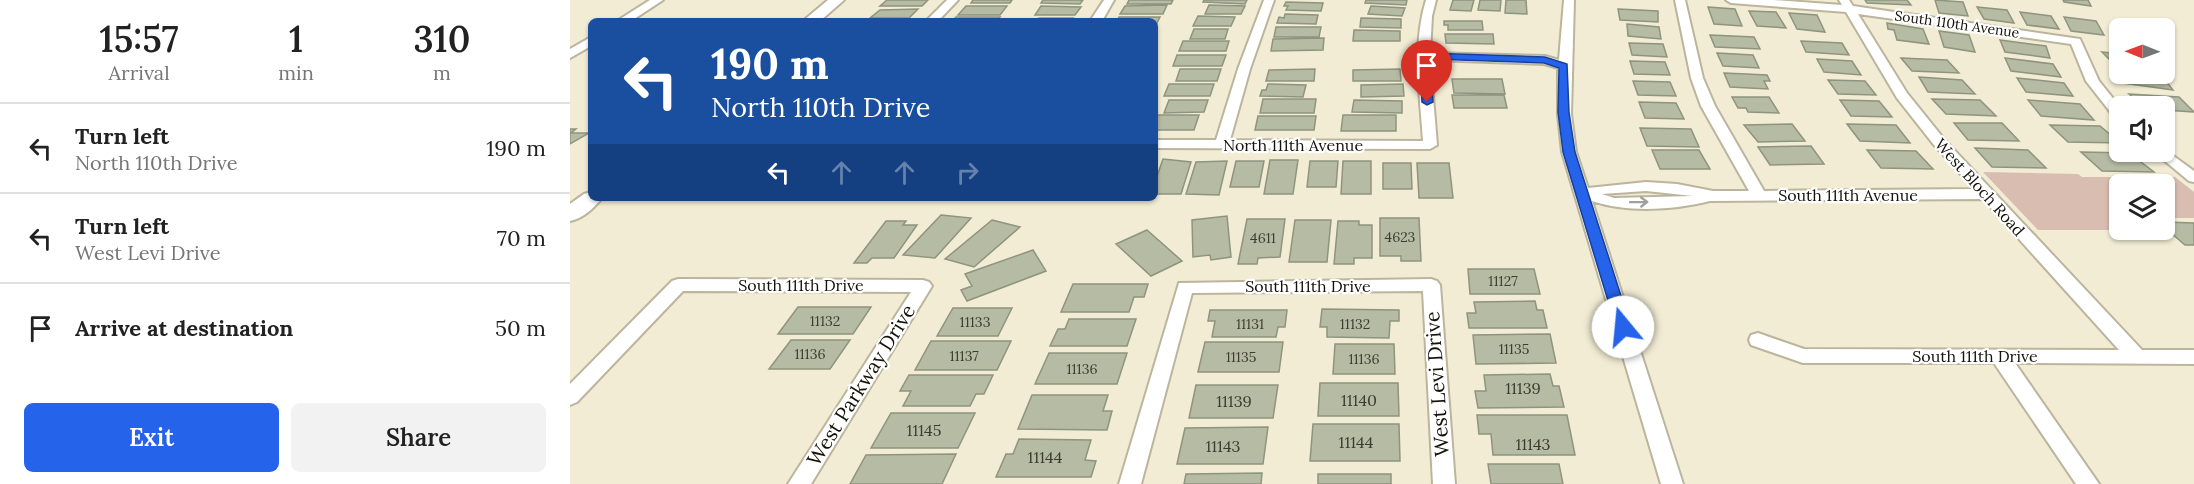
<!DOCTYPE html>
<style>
body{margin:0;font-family:Lora,serif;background:#f2f2f2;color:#222;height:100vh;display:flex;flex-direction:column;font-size:22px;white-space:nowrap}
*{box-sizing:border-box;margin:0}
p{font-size:20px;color:#767676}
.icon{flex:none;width:33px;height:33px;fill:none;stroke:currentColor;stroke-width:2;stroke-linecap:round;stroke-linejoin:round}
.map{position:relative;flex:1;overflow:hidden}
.side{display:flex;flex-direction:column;background:#fff;width:570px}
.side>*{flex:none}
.hud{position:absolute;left:18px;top:18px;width:570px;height:183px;border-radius:9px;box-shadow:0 2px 4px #0004;background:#1a4fa0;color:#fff;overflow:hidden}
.needle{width:39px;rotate:271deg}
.controls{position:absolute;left:1539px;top:18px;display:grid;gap:12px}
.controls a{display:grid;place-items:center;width:66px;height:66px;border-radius:9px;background:#fff;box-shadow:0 2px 4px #0004;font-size:30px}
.pin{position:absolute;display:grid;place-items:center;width:51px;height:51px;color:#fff;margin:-62px -26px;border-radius:50% 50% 50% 0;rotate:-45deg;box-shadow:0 0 6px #0007}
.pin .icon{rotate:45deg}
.me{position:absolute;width:66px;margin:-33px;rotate:343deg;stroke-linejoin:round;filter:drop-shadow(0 0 4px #0008)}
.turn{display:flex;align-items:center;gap:21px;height:126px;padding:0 24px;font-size:27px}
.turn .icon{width:78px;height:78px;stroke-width:2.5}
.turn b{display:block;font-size:42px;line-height:51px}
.lanes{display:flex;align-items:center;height:57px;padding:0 24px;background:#0003;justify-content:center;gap:30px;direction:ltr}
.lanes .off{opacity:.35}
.eta{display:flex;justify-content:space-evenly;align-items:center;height:102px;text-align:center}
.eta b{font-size:36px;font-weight:600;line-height:42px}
.action{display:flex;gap:12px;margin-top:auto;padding:12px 24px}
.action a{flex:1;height:69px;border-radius:9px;background:#2563eb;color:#fff;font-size:24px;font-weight:600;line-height:69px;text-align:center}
.action a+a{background:#f2f2f2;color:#222}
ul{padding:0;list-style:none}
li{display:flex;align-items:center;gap:18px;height:90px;padding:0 24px;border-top:2px solid #e0e0e0}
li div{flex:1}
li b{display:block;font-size:22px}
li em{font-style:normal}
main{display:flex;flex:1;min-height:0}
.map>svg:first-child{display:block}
</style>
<main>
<section class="side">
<div class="eta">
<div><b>15:57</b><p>Arrival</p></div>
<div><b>1</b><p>min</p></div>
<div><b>310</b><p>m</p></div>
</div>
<ul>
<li><svg class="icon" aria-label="left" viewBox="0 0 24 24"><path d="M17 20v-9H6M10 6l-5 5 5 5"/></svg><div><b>Turn left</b><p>North 110th Drive</p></div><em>190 m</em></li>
<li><svg class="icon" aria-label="left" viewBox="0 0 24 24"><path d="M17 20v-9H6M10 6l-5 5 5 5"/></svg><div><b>Turn left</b><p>West Levi Drive</p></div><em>70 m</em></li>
<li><svg class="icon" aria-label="arrive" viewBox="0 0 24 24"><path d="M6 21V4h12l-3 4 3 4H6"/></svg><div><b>Arrive at destination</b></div><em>50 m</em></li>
</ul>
<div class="action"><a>Exit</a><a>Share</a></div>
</section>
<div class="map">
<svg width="1624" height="484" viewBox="0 0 1624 484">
<rect width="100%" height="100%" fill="#f2ecd4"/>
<path fill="#d8bdb0" d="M1413 172 1508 174 1512 177H1605L1624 192V218H1595L1594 184H1550V230H1568H1468Z"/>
<path fill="#b6bba4" stroke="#8e947d" stroke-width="1.5" d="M317 0H358L352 6H310Z
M403 0H442L440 3H401Z
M473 0H513L510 4 471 3Z
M559 0H603L601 4H557Z
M634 0H677L675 4 633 2Z
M796 0H837L836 5 795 3Z
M883 0H904L901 11 880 10Z
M910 0H931L930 11 908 10Z
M936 0H956L957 14 935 13Z
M1295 0H1337L1341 5 1297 3Z
M1365 0 1393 2 1398 16 1369 13Z
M1493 0H1518L1521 6 1494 2Z
M716 2 753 3 751 11 716 10 718 6H714Z
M597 5 593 14H550L555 6Z
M639 5 675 6 671 14H635Z
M396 6H437L430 15H388Z
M471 6 511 7 505 15H465Z
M801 6 835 8 832 16 798 14Z
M1138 7 1165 9 1172 26 1144 24Z
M1407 7 1437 10 1444 23 1414 19Z
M348 9 339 18H300L310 10Z
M1048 9 1088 11V22L1050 20Z
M1179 11 1206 12 1216 28 1187 26Z
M1450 12 1481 16 1489 29 1457 25Z
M1219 13 1247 15 1255 32 1227 29Z
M715 14 748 15 746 24 707 23 709 17 714 18Z
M628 16 665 17 661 26H623Z
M386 17H430L426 21H382Z
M549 17H590L585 27V21H547Z
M1494 17 1526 21 1534 35 1501 31Z
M469 18H503L501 21H467Z
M791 18 831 19V28L790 27Z
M874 21H912L913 30H878V25H874Z
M1317 23 1353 29 1359 44 1327 40 1324 30 1318 29Z
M1057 24 1089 27 1091 39 1058 36Z
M706 27H751L749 37H704Z
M624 29H658L655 39H620Z
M784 30 830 31V41H783Z
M1369 31 1399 35 1405 52 1374 47Z
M875 34H923L924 44 876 43Z
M1140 35 1184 37 1190 49 1145 47Z
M754 38 753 50 701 51 703 39Z
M1430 40 1476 46 1480 58 1435 52Z
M613 41H659L656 51H609Z
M1231 41 1272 43 1279 55 1236 52Z
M1059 43 1093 44 1097 57 1062 55Z
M1532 52 1550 54V66L1545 65Z
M1147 53 1183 55 1189 68 1153 66Z
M607 55H656L652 66H603Z
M1331 58 1377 60 1389 73 1342 71Z
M1435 58 1483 64 1491 77 1441 71Z
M1247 59 1282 61 1291 75 1254 72Z
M1060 61 1095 62 1100 75 1064 74Z
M610 69H651L647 81H606Z
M745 69 744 81H696L699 70Z
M830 69 831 81H783V70Z
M1544 70 1550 71V74L1592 76 1603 90 1553 83Z
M1154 73 1197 75 1200 81H1194L1198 89 1160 87Z
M1349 77 1392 80 1405 94 1358 92Z
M1447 78 1494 83 1503 96 1456 92Z
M882 79H932L935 94 884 93Z
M1258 80 1295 81 1306 95 1268 94Z
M1063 81 1100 82 1106 96 1068 95Z
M599 84H644L640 96H594Z
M698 84 736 85 733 97 690 96 692 90H696Z
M833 84 834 96 791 97V85Z
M1559 94 1609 97 1624 112 1594 110V106H1573Z
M882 95H934L937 108H884Z
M1162 97H1199L1209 113 1178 112 1176 108H1168Z
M693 99H746L744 113H690Z
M1362 99 1410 100 1426 116 1376 114Z
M599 100H638L634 112 594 113Z
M784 100 832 101V113L782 112Z
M1270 100 1309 101 1322 117 1281 116Z
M1458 100 1510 104 1524 120 1471 116Z
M1069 102 1106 103 1114 119 1075 118Z
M585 115H629L624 130H585Z
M773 115H826V131H771Z
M688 116H746L744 130H685Z
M1384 123H1432L1449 141 1398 140Z
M1222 124 1235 141 1188 142 1174 125Z
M1277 124 1326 125 1340 143 1290 141Z
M1480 125 1530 126 1550 143 1498 142Z
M1070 128 1121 129 1129 147 1077 146Z
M0 129H6L1 133H19L0 144Z
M1241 146 1254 164 1200 165 1188 147Z
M1405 148 1458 150 1476 168 1422 167Z
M1082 150H1129L1140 169H1090Z
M1297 150 1346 151 1363 169 1311 168Z
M1511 152 1559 153 1584 172 1532 171Z
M593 159 621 162 611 194H585V182Z
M700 160H728L723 194H694Z
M657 161 649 195 616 194 626 162Z
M666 161H694L689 187H660Z
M740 161H768L766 187H737Z
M773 161H801V194H771Z
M813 163H841L842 189H813Z
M847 163H879L883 198H849Z
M371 215 401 218 365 258 333 255Z
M657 216 661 257 641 260 640 255 623 257 622 220Z
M810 218H849L851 261H831V256H810Z
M677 219H715L710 257 688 258 687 264H668Z
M422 220 450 227 404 267 375 259Z
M725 220H761L757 262H719Z
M316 221H336L333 225H347L324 258H302L297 263H284Z
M768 221H789V225H802V258H784V264H764Z
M1594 222 1624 223V245H1615L1594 227Z
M577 230 612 261 581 276 546 244Z
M463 250 476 271 397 301 391 290 402 286 395 274Z
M898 269H964L970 294H900Z
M503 284H578L574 297H564L559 312H491Z
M965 301 967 310H973L977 328H899L897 313H906L904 302Z
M228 307H301L283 334H208Z
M383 308H442L428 336H367Z
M752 309 829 310V321H820L819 338 757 337V327H750Z
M640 310H717L715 327H708L706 337H642L645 321H638Z
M499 319H566L557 346H480L488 329H495Z
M980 334 986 363 906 364 903 335Z
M221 340H280L260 369H199Z
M361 341H441L427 370H345Z
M635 342H713L709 372H628Z
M765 344H824L825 374H763Z
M479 353H557L547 384H465Z
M980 374 983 386H989L994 407 908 408 905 391H916L914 375Z
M339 375H423L414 394H406L400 406H333L341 391H330Z
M750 383H828L829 416H748Z
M626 385H708L703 418H619Z
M462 395H538L533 411H542L537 430 448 429Z
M321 413H405L388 448H301Z
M907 415H997L1005 455H923L921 434H909Z
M743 424H829L830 461H740Z
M698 427 693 464H607L615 428Z
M449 439 521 440 515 460 526 461 521 477H426L436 454H443Z
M386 454 372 484H280L296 455Z
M918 464H989L993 484H921Z
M692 473 691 484H614L616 474Z
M748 474H821V484H748Z"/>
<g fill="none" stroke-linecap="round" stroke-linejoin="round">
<defs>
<path id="minor" d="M80 0H93L61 21H47Z
M377 0H388L368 21H356Z
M534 0H544L532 21H520Z
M694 0H704L680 69 660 140 853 141C850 93 842 46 856 0H866L862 16 860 53 975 56 989 60 994 0H1004L1001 114 1006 152 1018 188 1076 182 1107 184 1143 191H1179L1131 106 1121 78 1105 0H1115L1133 78 1145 106 1194 191 1404 189 1364 145 1327 98 1276 12 1161 3 1156 0H1203L1272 5 1269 0H1279L1283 6 1510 39 1529 81 1550 107V119L1545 118 1516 81 1501 44 1288 14 1337 93 1374 139 1572 350H1624V364L1445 363 1529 484H1506L1424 363H1233L1181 345 1179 340 1181 335 1188 333 1234 349 1549 350 1413 199 1140 201C1104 210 1058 213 1022 201L1113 484H1091L992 152 988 114V68L974 64 860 60 867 145 860 149 585 148V140H646L668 69ZM1076 191 1123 196 1044 198 1032 194Z
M21 37V46L0 58V49Z
M1594 149 1624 171V182L1619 181 1584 152H1594Z
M108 279 353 280 359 282 362 286 241 484H218L341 292 113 291 7 402 0 405V384L102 281Z
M861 279 867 281 870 285 885 484H863L853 291 622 293 571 484H549L609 283Z"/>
<path id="secondary" d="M258 0H274L250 21H233Z
M21 192V198H32C24 208 12 219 0 221V204L14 194Z"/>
</defs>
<use href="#minor" stroke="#bbb59e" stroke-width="4"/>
<use href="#secondary" stroke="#bbb59e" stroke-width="4"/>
<use href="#minor" fill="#fff" fill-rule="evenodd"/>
<use href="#secondary" fill="#fff" fill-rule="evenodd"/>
</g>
<defs><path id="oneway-shaft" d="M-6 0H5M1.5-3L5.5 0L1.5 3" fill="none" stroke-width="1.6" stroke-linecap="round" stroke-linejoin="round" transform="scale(1.5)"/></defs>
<use stroke="#a1a09d" href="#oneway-shaft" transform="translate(1069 202) rotate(-1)"/>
<path fill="#2563eb" stroke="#184099" stroke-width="1.5" d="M855 53 975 57 997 64 999 112 1005 152 1061 327 1059 331H1048L1046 327 993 152 988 112 989 68 974 63 860 59 863 102 857 105 852 102 850 56Z"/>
<g text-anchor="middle" stroke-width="4.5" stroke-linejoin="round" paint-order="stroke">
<g font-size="14" fill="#14120a" stroke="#fff">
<text transform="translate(1387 24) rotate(8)" y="5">South 110th Avenue</text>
</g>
<g font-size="14" fill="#3c3c30">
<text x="830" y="242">4623</text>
<text x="693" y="243">4611</text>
<text x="933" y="286">11127</text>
<text x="255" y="326">11132</text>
<text x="405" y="327">11133</text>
<text x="680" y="329">11131</text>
<text x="785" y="329">11132</text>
<text x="944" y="354">11135</text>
<text x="240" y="359">11136</text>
<text x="394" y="361">11137</text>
<text x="671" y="362">11135</text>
<text x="794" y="364">11136</text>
<text x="512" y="374">11136</text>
</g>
<g font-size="16" fill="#14120a" stroke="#fff">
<text x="723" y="151">North 111th Avenue</text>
<text transform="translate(1410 187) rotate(48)" y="6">West Bloch Road</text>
<text x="1278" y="201">South 111th Avenue</text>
<text x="231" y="291">South 111th Drive</text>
<text x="738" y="292">South 111th Drive</text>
<text x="1405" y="362">South 111th Drive</text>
</g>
<g font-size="16" fill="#3c3c30">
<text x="953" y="394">11139</text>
<text x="789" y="406">11140</text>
<text x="664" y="407">11139</text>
<text x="354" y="436">11145</text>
<text x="786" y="448">11144</text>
<text x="963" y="450">11143</text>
<text x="653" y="452">11143</text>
<text x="475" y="463">11144</text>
</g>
<g font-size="20" fill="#14120a" stroke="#fff">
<text transform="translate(867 384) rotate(-94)" y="7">West Levi Drive</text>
<text transform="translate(291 385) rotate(-58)" y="7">West Parkway Drive</text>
</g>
</g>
</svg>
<div class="controls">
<a><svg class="needle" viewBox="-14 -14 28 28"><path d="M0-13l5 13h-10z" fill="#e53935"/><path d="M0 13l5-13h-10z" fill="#767676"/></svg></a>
<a><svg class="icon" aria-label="sound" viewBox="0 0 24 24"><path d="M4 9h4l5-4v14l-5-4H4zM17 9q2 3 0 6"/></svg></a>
<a><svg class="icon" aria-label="layers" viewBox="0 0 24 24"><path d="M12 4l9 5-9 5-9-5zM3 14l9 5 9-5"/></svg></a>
</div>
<div class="pin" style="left:857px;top:102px;background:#d93025"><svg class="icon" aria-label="arrive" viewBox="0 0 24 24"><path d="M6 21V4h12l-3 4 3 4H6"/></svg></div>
<svg class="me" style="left:1053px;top:327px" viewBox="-20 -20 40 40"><circle r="19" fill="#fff"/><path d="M0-13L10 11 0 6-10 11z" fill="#2563eb"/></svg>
<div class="hud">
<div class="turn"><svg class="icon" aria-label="left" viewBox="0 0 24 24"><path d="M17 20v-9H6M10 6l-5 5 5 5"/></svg><div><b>190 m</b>North 110th Drive</div></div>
<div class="lanes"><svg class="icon" aria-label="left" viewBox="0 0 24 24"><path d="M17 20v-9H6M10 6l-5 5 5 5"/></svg><svg class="icon off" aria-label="ahead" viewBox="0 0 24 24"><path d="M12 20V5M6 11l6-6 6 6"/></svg><svg class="icon off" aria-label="ahead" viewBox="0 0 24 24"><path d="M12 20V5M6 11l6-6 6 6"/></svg><svg class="icon off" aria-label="right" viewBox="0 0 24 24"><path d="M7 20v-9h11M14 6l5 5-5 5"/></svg></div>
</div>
</div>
</main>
